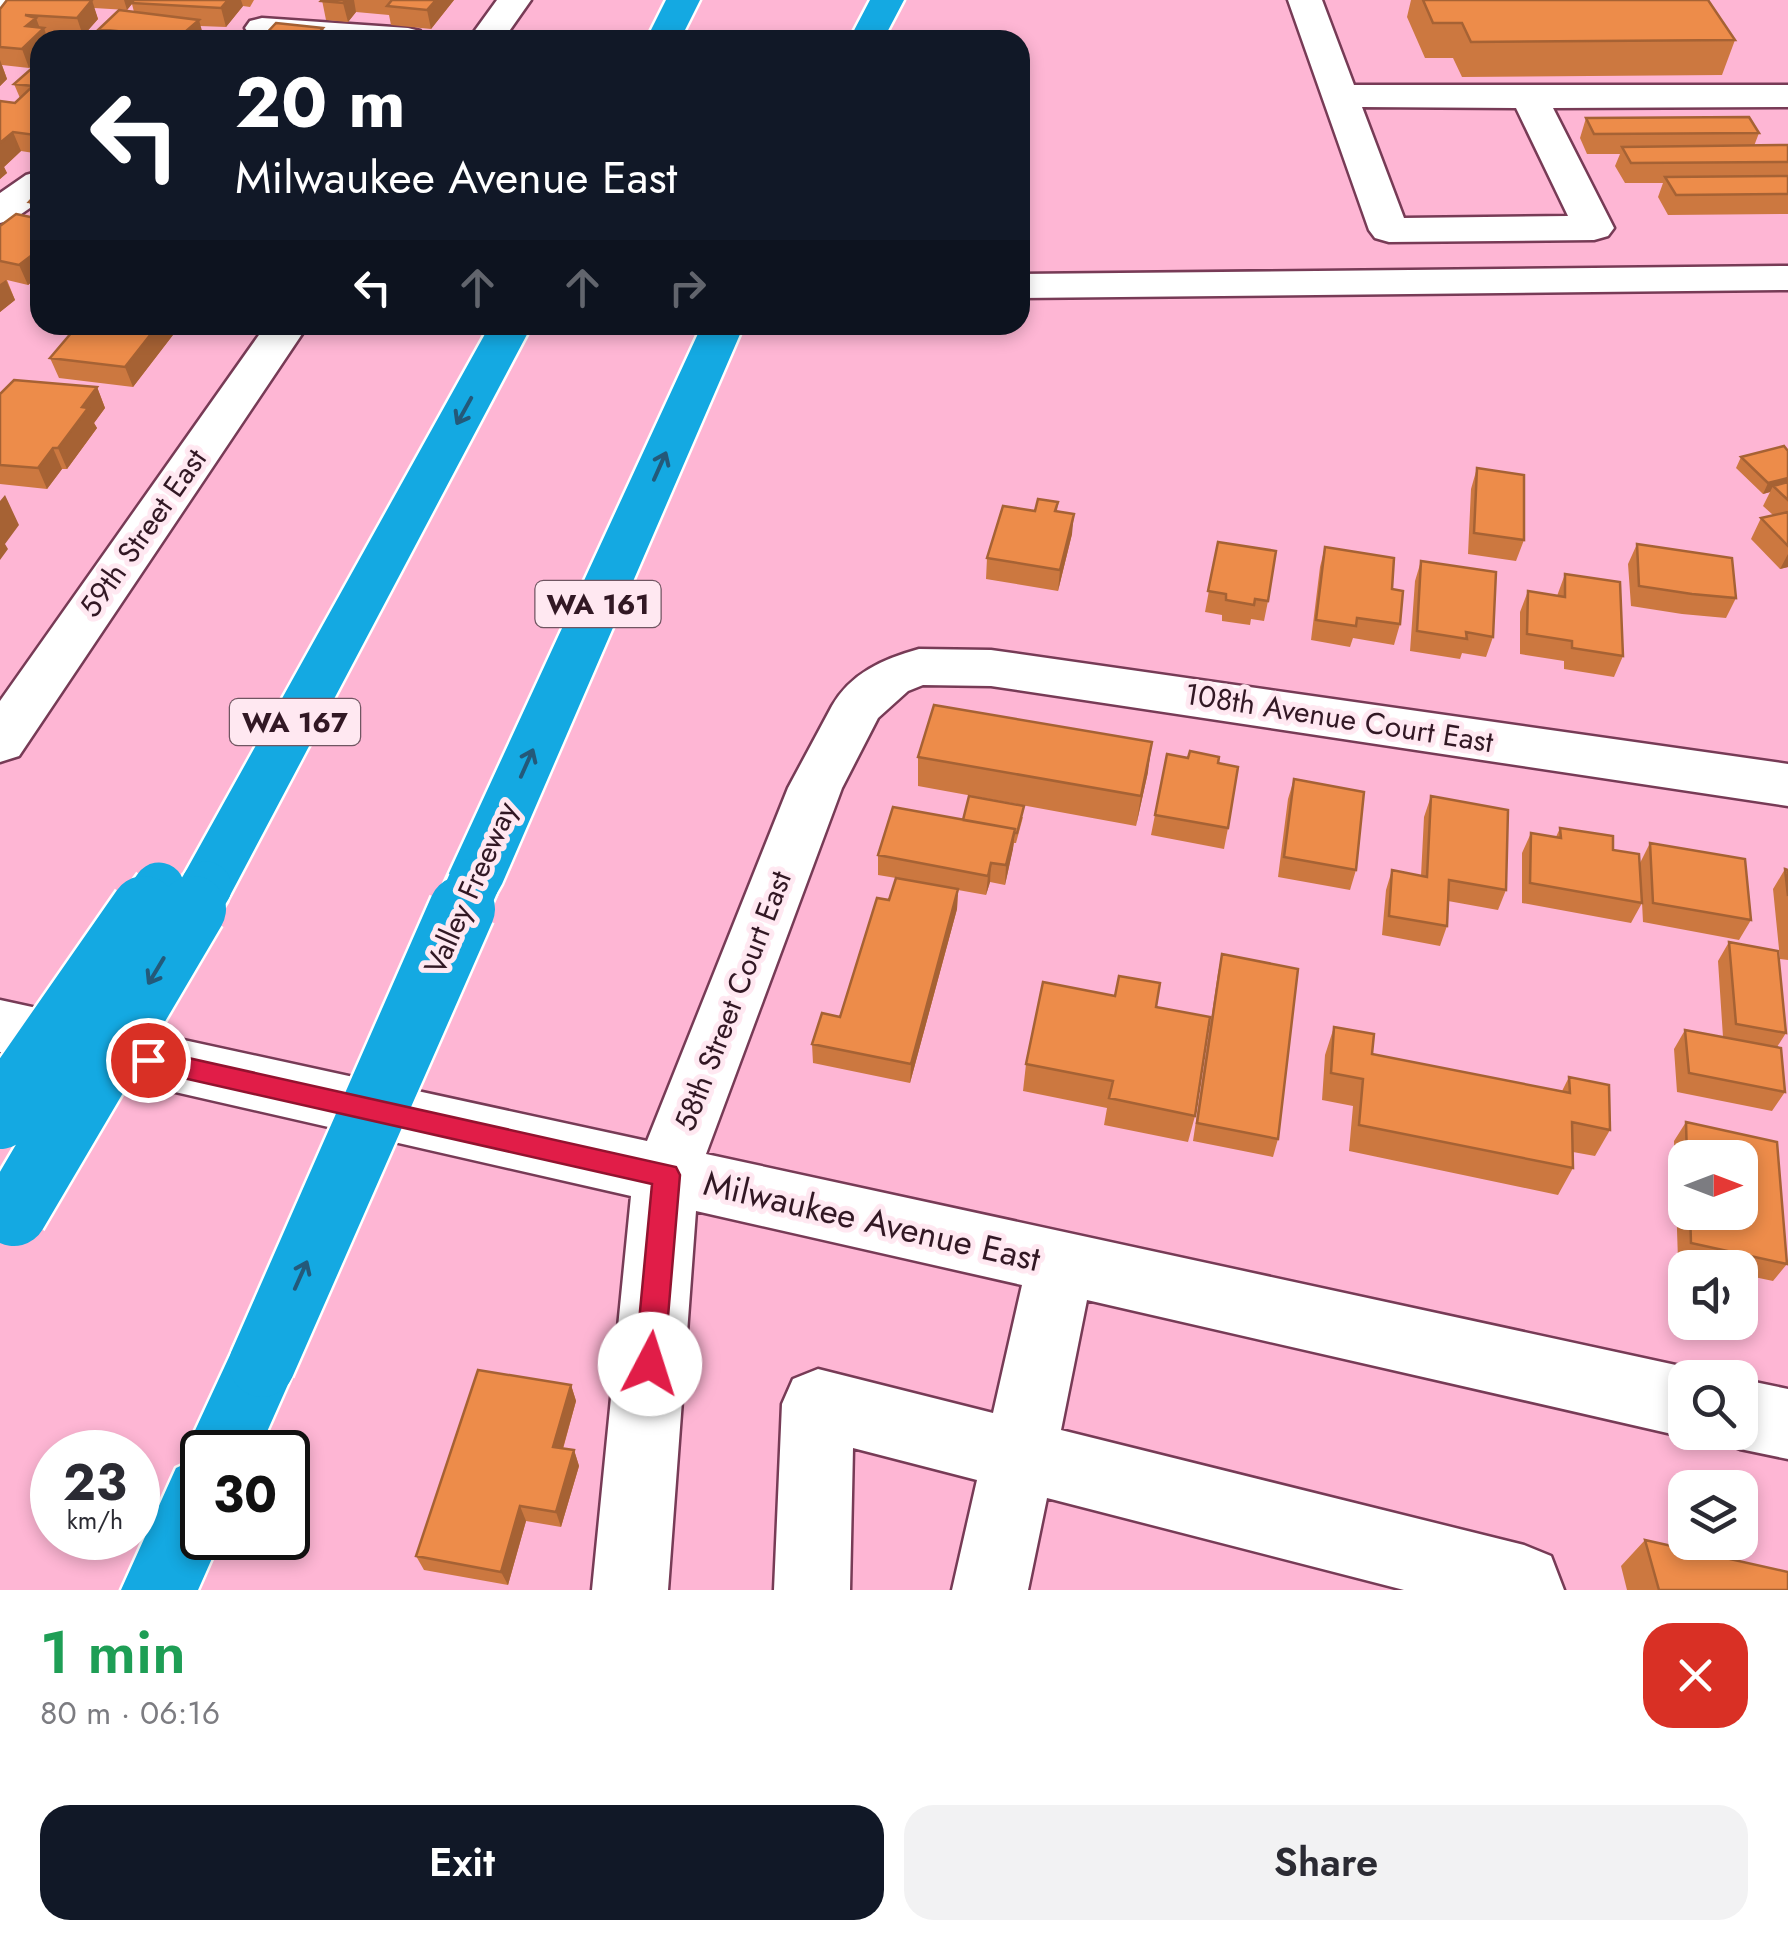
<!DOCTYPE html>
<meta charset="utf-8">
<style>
body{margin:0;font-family:Jost,sans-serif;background:#f2f2f3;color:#2b2b33;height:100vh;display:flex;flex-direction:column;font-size:38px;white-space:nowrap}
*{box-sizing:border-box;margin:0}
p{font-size:32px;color:#7c7c81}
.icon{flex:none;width:55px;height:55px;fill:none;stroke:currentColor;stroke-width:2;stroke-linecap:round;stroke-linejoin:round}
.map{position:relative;height:1590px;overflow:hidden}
.panel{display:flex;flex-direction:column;background:#fff;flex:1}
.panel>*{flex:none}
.banner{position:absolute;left:30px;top:30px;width:1000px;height:305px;border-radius:30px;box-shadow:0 5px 15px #0003;background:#111827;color:#fff;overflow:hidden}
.needle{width:65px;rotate:90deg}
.buttons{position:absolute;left:1668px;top:1140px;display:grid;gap:20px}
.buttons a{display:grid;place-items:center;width:90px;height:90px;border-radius:20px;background:#fff;box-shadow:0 5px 15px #0003;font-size:50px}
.speed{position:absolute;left:30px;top:1430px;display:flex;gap:20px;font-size:50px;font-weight:700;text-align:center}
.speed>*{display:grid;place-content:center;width:130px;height:130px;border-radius:50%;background:#fff;box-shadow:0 5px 15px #0003;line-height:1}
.speed small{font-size:25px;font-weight:400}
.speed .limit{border:5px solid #111;border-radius:15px;background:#fff;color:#111}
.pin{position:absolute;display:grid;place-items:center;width:85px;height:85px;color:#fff;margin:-42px;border:5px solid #fff;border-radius:50%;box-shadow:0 2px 10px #0007}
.me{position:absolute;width:110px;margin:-55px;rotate:5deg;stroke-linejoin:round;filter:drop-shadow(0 0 8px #0008)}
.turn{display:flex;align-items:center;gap:35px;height:210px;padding:0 40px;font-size:45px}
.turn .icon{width:130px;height:130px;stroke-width:2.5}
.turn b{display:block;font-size:70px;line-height:85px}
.lanes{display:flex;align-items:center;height:95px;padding:0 40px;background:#0003;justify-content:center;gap:50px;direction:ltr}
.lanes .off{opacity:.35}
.round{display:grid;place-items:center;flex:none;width:105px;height:105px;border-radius:30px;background:#f2f2f3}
.summary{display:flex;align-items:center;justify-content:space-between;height:170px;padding:0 40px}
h1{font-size:60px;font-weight:600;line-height:75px;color:#1e9e55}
.action{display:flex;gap:20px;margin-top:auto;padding:20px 40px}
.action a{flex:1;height:115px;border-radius:30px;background:#111827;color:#fff;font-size:40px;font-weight:600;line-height:115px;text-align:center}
.action a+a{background:#f2f2f3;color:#2b2b33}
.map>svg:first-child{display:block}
</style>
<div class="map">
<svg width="1788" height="1590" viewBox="0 0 1788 1590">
<rect width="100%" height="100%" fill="#feb6d4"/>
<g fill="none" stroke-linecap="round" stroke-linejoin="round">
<defs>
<path id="minor" d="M0 0H25L12 12 0 15Z
M497 0H531L503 40H468Z
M1288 0H1322L1354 85H1788V107L1553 108 1614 228 1608 236 1594 240 1389 242 1375 238 1369 230ZM1362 107 1516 108 1568 216 1404 218Z
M262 18 408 28 420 31 425 38 286 40 250 35 245 28 250 21Z
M40 171V201L14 219 0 223V193L26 175Z
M1788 266V290L1020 298V274Z
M266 325H308L19 756 0 762V701Z
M919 649 991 650 1788 764V806L991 686 923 685 908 691 878 718 842 788 706 1154 1685 1367 1710 1377 1685 1378V1432H1696L1685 1437 1087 1300 1061 1430 1524 1545 1551 1556 1564 1590H1404L1047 1498 1028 1590H952L977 1480 853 1448 850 1590H774L782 1404 793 1379 818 1369 993 1413 1022 1285 696 1211 668 1590H592L631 1196 0 1052V1000L647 1141 788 788 832 706C851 673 883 659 919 649Z
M1740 1379 1788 1389V1459L1740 1449 1715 1439 1712 1432H1740Z"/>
<path id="highway" d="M666 0H700L680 40H646Z
M870 0H904L883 40H849Z
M490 325H532L226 903 206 910 186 903 177 887 186 871Z
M702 325H744L502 884 493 900 473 907 453 900 444 884Z
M262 1330 287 1340 297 1364 258 1452H202V1538H221L198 1590H121L176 1468 189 1462 185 1452 237 1340Z"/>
</defs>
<use href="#minor" stroke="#773b56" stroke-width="5"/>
<use href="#highway" stroke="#fff" stroke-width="5"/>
<use href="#minor" fill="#fff" fill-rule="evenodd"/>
<use href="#highway" fill="#14a9e2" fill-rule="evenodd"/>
<defs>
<path id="highway-bridge-far1" d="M142 912 159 888
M191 912 206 887
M461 912 473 884"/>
<path id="highway-bridge" d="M0 1116 144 909
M14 1213 193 909
M262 1364 462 909"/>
</defs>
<use href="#highway-bridge-far1" stroke="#fff" stroke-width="56" stroke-linecap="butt"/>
<use href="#highway-bridge" stroke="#fff" stroke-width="71" stroke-linecap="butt"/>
<use href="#highway-bridge-far1" stroke="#14a9e2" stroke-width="51"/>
<use href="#highway-bridge" stroke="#14a9e2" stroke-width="66"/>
</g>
<path fill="#cc7840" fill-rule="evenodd" d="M7 0H254L250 7 243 6 226 27 200 26 204 38 203 40H102L99 29 134 12 132 4 127 10 94 8 98 19 83 36 46 34 48 40H40V57L29 68 2 65 7 79 0 86V9Z
M322 0H454L431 29 391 25 389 15 356 12 348 22 326 20Z
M1411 0H1708L1735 40 1722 75 1462 77 1453 58H1425L1407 17Z
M40 70V154L21 151 4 167 7 173 0 179V101L15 103 20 98 14 84Z
M1586 118 1759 133 1754 146 1788 145V214L1668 215 1658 197 1663 183H1625L1615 166 1620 154H1587L1580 138Z
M40 190V275L28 285 7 280 15 300 0 312V226L35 218 29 202Z
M78 325H174L176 331 133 387 59 378 50 358Z
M97 387 105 408 94 423 97 428 67 469H62L47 489 0 484V394Z
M1788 451V567L1780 569 1751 539 1761 518 1773 515 1763 506 1770 492 1763 494 1736 468 1741 457Z
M1477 468 1524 540 1516 561 1468 554 1471 489Z
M1058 502 1057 511 1072 534 1058 591 986 579 987 558 1035 511Z
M1218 542 1268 601 1264 621 1251 619 1250 625 1222 621V615L1205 612Z
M1637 544 1736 598 1726 618 1682 614 1631 606 1628 564Z
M1325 547 1392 589 1400 624 1394 645 1353 638 1350 647 1311 640 1320 567Z
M1421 561 1493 637 1486 657 1462 653 1460 659 1410 651 1415 581Z
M1565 574 1623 656 1614 677 1564 669V661L1520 654V612L1528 591 1557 596Z
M1167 754 1218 763 1228 828 1224 849 1151 835Z
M918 757 1148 772 1136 826 918 786Z
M1294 779 1356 870 1350 890 1278 877 1288 799Z
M1431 796 1506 890 1498 910 1448 901 1447 926 1440 946 1382 935 1386 890 1392 870 1421 876 1424 817Z
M1023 817 1016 843H1014L1005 885 990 882 986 895 958 890 957 909 910 1083 813 1063 812 1044 840 1017 889 900 896 878 878 875V855Z
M1560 828 1613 850 1642 903 1631 923 1522 903V853L1531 833 1556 837Z
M1650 843 1751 920 1739 940 1643 922 1640 863Z
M1785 869 1788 870V960L1780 959 1773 889Z
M1729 942 1786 1033 1777 1047 1785 1092 1772 1111 1677 1092 1674 1049 1685 1030 1723 1037 1718 961Z
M1222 954 1278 1139 1273 1157 1193 1141 1218 973Z
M1115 996 1156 1007 1195 1116 1188 1142 1104 1125 1107 1108 1023 1091 1026 1064Z
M1334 1027 1372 1054 1562 1091 1569 1077 1610 1130 1595 1156 1573 1152V1168L1558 1195 1349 1151 1353 1106 1322 1100 1325 1055Z
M1686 1122 1777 1142 1787 1264 1773 1281 1740 1274V1268H1710L1678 1260 1674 1141ZM1685 1158H1740V1212H1685Z
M571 1385 576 1401 563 1449 574 1450 579 1466 561 1527 526 1521 508 1585 424 1570 416 1556Z
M1645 1540 1788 1590H1627L1621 1566Z"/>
<path fill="#a66234" d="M92 0 98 19 83 36 77 18Z
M124 0H135L127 10Z
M228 0H241L243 6 226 27 221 8Z
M346 0H354L356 12 348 22 343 3Z
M436 0H454L431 29 427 10Z
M36 18 41 31 44 28 48 40H40V57L29 68 22 49 26 26Z
M199 20 204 38 203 40H179L178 38Z
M323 28 326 40H312Z
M0 60 7 79 0 86Z
M40 130V149L35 135Z
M13 132 21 151 4 167 7 173 0 179V143Z
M40 249V275L28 285 19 265Z
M6 280 15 300 0 312V284Z
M158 325H174L176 331 133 387 125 367Z
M97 387 105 408 94 423 97 428 67 469 58 448 82 407Z
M53 448 62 469 47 489 38 468Z
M1788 478V487L1773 486 1770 492 1763 494 1768 483Z
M5 495 19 525 5 544 8 549 0 560V501Z
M1074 514 1072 534 1058 591 1060 570Z
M1788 554V567L1780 569Z
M1152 742 1148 772 1136 826 1141 796Z
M1015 829 1013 849 1005 885 1006 865Z
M991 863 990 882 986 895 988 876Z
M958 889 957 909 910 1083 911 1064Z
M571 1385 576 1401 559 1462 553 1447Z
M574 1450 579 1466 561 1527 556 1512Z
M520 1506 526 1521 508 1585 501 1572Z"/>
<path fill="#ed8c4a" stroke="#a66234" stroke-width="2.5" d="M7 0H92L77 18 25 15 36 18 26 26 44 28 22 49 0 47V9Z
M134 0H228L221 8 131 3Z
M322 0H346L343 3 321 1Z
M392 0H436L427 10 387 6Z
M1423 0H1708L1735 40 1471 42 1462 23H1433Z
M119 10 199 20 178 38 99 29Z
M276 23 323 28 312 40H249L251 37 261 39Z
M358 33 398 37 396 40H353Z
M117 34 161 39 111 40Z
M31 69 40 70V130L35 135 13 132 0 143V101L15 103 33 86 14 84Z
M1749 117 1759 133 1594 134 1586 118Z
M1788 145V162L1631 163 1622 147Z
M1788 176V194L1676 195 1665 177Z
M40 190V203L29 202Z
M16 214 40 219V249L19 265 0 261V226Z
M78 325H158L125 367 50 358Z
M14 380 97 387 82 407 88 408 58 448H53L38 468 0 465V394Z
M1784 446 1788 451V478L1768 483 1741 457Z
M1477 468 1524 475V540L1474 533Z
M1788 482V500L1773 486Z
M1038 499 1058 502 1055 511 1074 514 1060 570 987 558 1003 506 1035 511Z
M1788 512V546L1761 518Z
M1218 542 1276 551 1268 601 1255 599 1254 605 1226 600V594L1208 591Z
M1637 544 1732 558 1736 598 1692 594 1639 586Z
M1325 547 1394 558 1392 589 1403 591 1400 624 1357 618 1356 626 1316 620Z
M1421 561 1496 572 1493 637 1466 632 1467 639 1417 631Z
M1565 574 1620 582 1623 656 1572 648V641L1527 634 1528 591 1565 597Z
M934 705 1152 742 1141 796 918 757Z
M1190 751 1219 757 1218 763 1238 767 1228 828 1155 815 1167 754 1188 758Z
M1294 779 1364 792 1356 870 1284 857Z
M969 796 1024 806 1017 833H1014L1015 829 963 820Z
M1431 796 1508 810 1506 890 1449 880 1447 926 1389 916 1392 870 1427 877Z
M893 807 1015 829 1006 865 991 863 988 876 878 855Z
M1560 828 1613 836V850L1639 854 1642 903 1530 883 1531 833 1561 838Z
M1650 843 1745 859 1751 920 1653 903Z
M1785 869 1788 870V896Z
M896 878 958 889 911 1064 812 1044 822 1013 840 1017 877 898 889 900Z
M1729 942 1778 951 1786 1033 1736 1024Z
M1222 954 1298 969 1278 1139 1197 1123Z
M1119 976 1160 983 1156 1007 1210 1017 1195 1116 1109 1098 1113 1081 1026 1064 1043 982 1115 996Z
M1334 1027 1374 1034 1372 1054 1570 1093 1569 1077 1609 1085 1610 1130 1572 1122 1573 1168 1359 1125 1363 1079 1331 1073Z
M1685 1030 1781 1048 1785 1092 1689 1073Z
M1686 1122 1777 1142 1787 1264 1691 1243 1690 1212H1740V1158H1687Z
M478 1370 571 1385 553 1447 574 1450 556 1512 520 1506 501 1572 416 1556Z
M1645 1540 1788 1572V1590H1659Z"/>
<defs><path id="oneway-shaft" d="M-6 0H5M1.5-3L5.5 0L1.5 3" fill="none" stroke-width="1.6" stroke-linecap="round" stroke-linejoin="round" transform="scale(2.5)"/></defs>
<g stroke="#245979">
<use href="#oneway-shaft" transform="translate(464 411) rotate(119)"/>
<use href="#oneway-shaft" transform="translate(660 466) rotate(-66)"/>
<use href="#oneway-shaft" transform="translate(527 763) rotate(-66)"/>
<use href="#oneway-shaft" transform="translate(156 971) rotate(121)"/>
<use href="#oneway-shaft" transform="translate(301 1275) rotate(-66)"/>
</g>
<path fill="#e11d48" stroke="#92132f" stroke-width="2.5" d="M148 1049 676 1167 680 1175 664 1364 660 1374 650 1378 639 1374 635 1364 652 1184 148 1070 139 1067 135 1060 139 1052Z"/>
<g text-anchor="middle" stroke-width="10" stroke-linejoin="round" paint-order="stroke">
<g fill="#ffe8f1" stroke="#705662" stroke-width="2.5">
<rect x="535.5" y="581" width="125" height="46" rx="8"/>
<rect x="230" y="699" width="130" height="46" rx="8"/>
</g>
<g font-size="28" font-weight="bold" fill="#321824">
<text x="598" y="614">WA 161</text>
<text x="295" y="732">WA 167</text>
</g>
<g font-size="30" fill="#321824" stroke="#ffe8f1">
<text transform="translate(143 533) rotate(-55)" y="10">59th Street East</text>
<text transform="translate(1339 718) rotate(9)" y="10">108th Avenue Court East</text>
<text transform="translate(471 888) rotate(-66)" y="10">Valley Freeway</text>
<text transform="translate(733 1001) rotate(-69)" y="10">58th Street Court East</text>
</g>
<g font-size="35" fill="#321824" stroke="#ffe8f1">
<text transform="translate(872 1221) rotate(13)" y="12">Milwaukee Avenue East</text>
</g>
</g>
</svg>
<div class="buttons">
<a><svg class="needle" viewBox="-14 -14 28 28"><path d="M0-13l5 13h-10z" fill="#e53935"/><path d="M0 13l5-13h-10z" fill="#7c7c81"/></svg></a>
<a><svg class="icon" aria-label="sound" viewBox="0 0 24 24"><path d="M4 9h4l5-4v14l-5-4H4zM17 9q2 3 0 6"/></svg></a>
<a><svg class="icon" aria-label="search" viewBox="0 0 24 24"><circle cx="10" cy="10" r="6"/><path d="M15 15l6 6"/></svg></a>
<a><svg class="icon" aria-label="layers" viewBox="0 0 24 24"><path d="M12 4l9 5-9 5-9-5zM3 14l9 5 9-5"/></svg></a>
</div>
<div class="speed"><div>23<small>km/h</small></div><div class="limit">30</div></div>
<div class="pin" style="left:148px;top:1060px;background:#d93025"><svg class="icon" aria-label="arrive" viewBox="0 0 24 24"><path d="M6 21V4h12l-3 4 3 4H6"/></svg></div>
<svg class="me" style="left:650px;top:1364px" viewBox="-20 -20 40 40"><circle r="19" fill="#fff"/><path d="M0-13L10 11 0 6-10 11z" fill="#e11d48"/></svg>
<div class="banner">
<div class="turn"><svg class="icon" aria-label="left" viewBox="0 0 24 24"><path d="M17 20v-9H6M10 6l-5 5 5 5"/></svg><div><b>20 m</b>Milwaukee Avenue East</div></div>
<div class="lanes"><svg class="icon" aria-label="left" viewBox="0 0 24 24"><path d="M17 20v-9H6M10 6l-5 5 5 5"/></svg><svg class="icon off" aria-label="ahead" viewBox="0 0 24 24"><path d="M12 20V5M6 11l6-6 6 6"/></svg><svg class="icon off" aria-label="ahead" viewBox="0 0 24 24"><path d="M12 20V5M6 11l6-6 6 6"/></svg><svg class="icon off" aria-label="right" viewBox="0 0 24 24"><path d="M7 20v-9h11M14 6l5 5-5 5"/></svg></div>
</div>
</div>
<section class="panel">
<div class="summary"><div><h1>1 min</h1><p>80 m · 06:16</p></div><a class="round" style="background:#d93025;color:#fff"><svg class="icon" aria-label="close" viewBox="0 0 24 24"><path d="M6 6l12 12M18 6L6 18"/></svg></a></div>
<div class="action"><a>Exit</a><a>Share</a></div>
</section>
